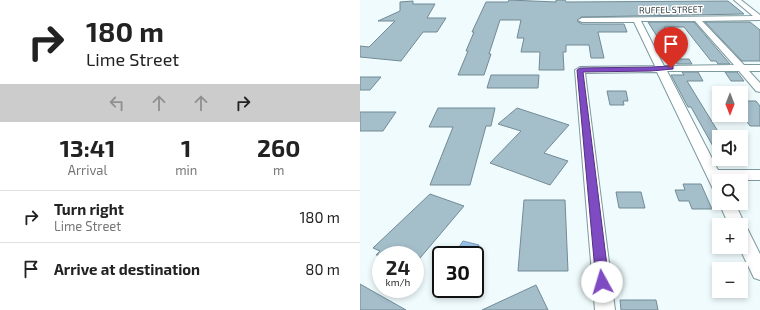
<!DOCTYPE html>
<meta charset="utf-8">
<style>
body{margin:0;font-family:"Exo 2",sans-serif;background:#f2f2f2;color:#222;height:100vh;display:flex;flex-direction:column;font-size:15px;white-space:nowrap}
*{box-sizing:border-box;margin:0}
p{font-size:13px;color:#767676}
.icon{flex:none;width:22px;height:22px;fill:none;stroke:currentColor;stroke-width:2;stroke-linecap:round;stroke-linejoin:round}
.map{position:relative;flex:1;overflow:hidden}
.sheet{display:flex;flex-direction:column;background:#fff;width:360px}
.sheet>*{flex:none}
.top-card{background:#fff;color:#222;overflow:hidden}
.needle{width:26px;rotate:180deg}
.fabs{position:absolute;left:352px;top:86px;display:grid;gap:8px}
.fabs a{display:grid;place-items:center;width:36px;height:36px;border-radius:0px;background:#fff;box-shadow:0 2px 6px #0003;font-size:20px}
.speed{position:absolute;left:12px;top:246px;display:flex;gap:8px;font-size:20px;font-weight:700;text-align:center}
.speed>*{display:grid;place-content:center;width:52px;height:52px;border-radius:50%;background:#fff;box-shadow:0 2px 6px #0003;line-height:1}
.speed small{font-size:10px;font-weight:400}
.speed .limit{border:2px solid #111;border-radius:6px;background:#fff;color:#111}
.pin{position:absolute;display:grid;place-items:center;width:34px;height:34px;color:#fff;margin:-41px -17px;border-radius:50% 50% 50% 0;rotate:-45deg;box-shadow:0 0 4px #0007}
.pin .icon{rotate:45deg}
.me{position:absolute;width:44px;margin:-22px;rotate:354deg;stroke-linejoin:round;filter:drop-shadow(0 0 3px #0008)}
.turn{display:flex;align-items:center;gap:14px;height:84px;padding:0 20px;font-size:18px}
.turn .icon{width:52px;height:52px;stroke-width:2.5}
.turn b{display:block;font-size:28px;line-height:34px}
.lanes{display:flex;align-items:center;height:38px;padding:0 20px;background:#0003;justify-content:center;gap:20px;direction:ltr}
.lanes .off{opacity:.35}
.eta{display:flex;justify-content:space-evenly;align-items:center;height:68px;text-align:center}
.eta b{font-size:24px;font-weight:700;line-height:28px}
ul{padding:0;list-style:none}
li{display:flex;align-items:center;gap:12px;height:52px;padding:0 20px;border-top:1px solid #e0e0e0}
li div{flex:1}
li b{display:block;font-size:15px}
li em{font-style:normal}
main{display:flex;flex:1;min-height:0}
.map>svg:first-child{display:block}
</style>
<main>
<section class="sheet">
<div class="top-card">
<div class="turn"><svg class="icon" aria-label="right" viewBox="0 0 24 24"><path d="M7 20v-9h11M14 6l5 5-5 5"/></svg><div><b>180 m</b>Lime Street</div></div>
<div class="lanes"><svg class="icon off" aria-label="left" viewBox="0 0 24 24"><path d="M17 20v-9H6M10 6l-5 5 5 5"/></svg><svg class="icon off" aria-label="ahead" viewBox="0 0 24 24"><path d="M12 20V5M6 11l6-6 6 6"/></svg><svg class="icon off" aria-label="ahead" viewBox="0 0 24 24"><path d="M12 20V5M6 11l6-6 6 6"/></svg><svg class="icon" aria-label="right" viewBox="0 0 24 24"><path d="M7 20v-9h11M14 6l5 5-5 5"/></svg></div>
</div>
<div class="eta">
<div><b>13:41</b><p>Arrival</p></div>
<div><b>1</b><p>min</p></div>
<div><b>260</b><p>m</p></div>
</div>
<ul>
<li><svg class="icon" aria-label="right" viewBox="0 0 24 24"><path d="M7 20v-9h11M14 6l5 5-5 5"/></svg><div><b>Turn right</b><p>Lime Street</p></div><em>180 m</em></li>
<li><svg class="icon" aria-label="arrive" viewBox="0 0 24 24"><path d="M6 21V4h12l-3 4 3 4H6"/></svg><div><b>Arrive at destination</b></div><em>80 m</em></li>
</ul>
</section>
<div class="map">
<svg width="400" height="310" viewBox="0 0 400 310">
<rect width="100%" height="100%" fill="#effbfd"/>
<path fill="#9bc4e9" stroke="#7b9bb5" d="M103 241 119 245 115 256 94 255Z"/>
<path fill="#a4beca" stroke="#728b96" d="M149 0 196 2V0H205L206 2 368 1 384 14 221 17 217 21 222 24H264L267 32H238L244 58H231L229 45H206V52H203L204 70H179L180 52H161L164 38H157L161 20H140L129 54H131L124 75H98L108 51H106L114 32H112L126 2H148Z
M53 1V4H75L67 18H86L77 32H63L41 61 0 57V46L9 47 35 21H18L40 11V2Z
M288 22H334L370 64H358L356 61H351L324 27H304L319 54H308Z
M345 22H390L400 30V61H382Z
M314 59H329L332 64H317Z
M322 72H338L343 81H327L359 133V157L331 107H328L311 75H324Z
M365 72H377L384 81H371Z
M131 75H179L178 88H127Z
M0 77H21L10 90H0Z
M247 91H266L268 101H263L264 105H250Z
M381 101H396L400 106V126H390L381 113Z
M78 108H135L131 126H126L110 185H70L93 127H69Z
M157 108 209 125 184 153 208 161 190 185 130 163 161 131 138 124Z
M0 112H36L23 131H0Z
M323 184H341L352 209H332L329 201H319L315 190H325Z
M256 192H281L285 208H259Z
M70 194 104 206 55 264V255H16L20 251 13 248Z
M164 200H205L208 271H158Z
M0 284 46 310H0Z
M176 285 188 310H122Z
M260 300H296L298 310H261Z"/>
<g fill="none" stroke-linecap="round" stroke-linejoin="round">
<defs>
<path id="minor" d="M374 0H381L400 15V20L342 21 384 65H400V71H389L400 83V92L396 91 379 71H307L358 170H400V180H363V181H359V192L354 191 297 72 225 73 255 310H235L215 70 220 67 295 66 274 22H222L218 20 222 18 393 16ZM281 21H335L374 65 304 66Z
M359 203H375L385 225 384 227 387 228 400 254V280L394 278 379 247H381V225H369Z"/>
</defs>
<use href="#minor" stroke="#7d9a9f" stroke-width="2"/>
<use href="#minor" fill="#fff" fill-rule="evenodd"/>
</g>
<path fill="#7f4bc3" stroke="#53317f" d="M311 66H313V69L291 71 223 72 249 282 247 286 242 288 238 286 236 282 217 70 220 68 291 67Z"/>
<g text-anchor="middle" stroke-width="3" stroke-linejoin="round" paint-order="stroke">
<g font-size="9" fill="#2f3b3d" stroke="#fff">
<text transform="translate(311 10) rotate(-1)" y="3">RUFFEL STREET</text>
</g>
</g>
</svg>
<div class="fabs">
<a><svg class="needle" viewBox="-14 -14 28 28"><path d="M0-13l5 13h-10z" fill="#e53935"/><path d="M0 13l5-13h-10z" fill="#767676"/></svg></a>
<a><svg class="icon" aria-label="sound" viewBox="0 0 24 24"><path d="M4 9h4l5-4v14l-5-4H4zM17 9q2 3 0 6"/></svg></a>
<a><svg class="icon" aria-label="search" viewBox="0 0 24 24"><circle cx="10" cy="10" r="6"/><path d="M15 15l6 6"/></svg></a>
<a>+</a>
<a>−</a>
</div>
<div class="speed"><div>24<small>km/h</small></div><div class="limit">30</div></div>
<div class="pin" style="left:311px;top:68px;background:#d93025"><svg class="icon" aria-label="arrive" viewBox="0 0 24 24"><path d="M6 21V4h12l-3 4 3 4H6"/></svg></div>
<svg class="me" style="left:242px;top:282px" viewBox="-20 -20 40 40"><circle r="19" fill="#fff"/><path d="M0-13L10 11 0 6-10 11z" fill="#7f4bc3"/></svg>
</div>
</main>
